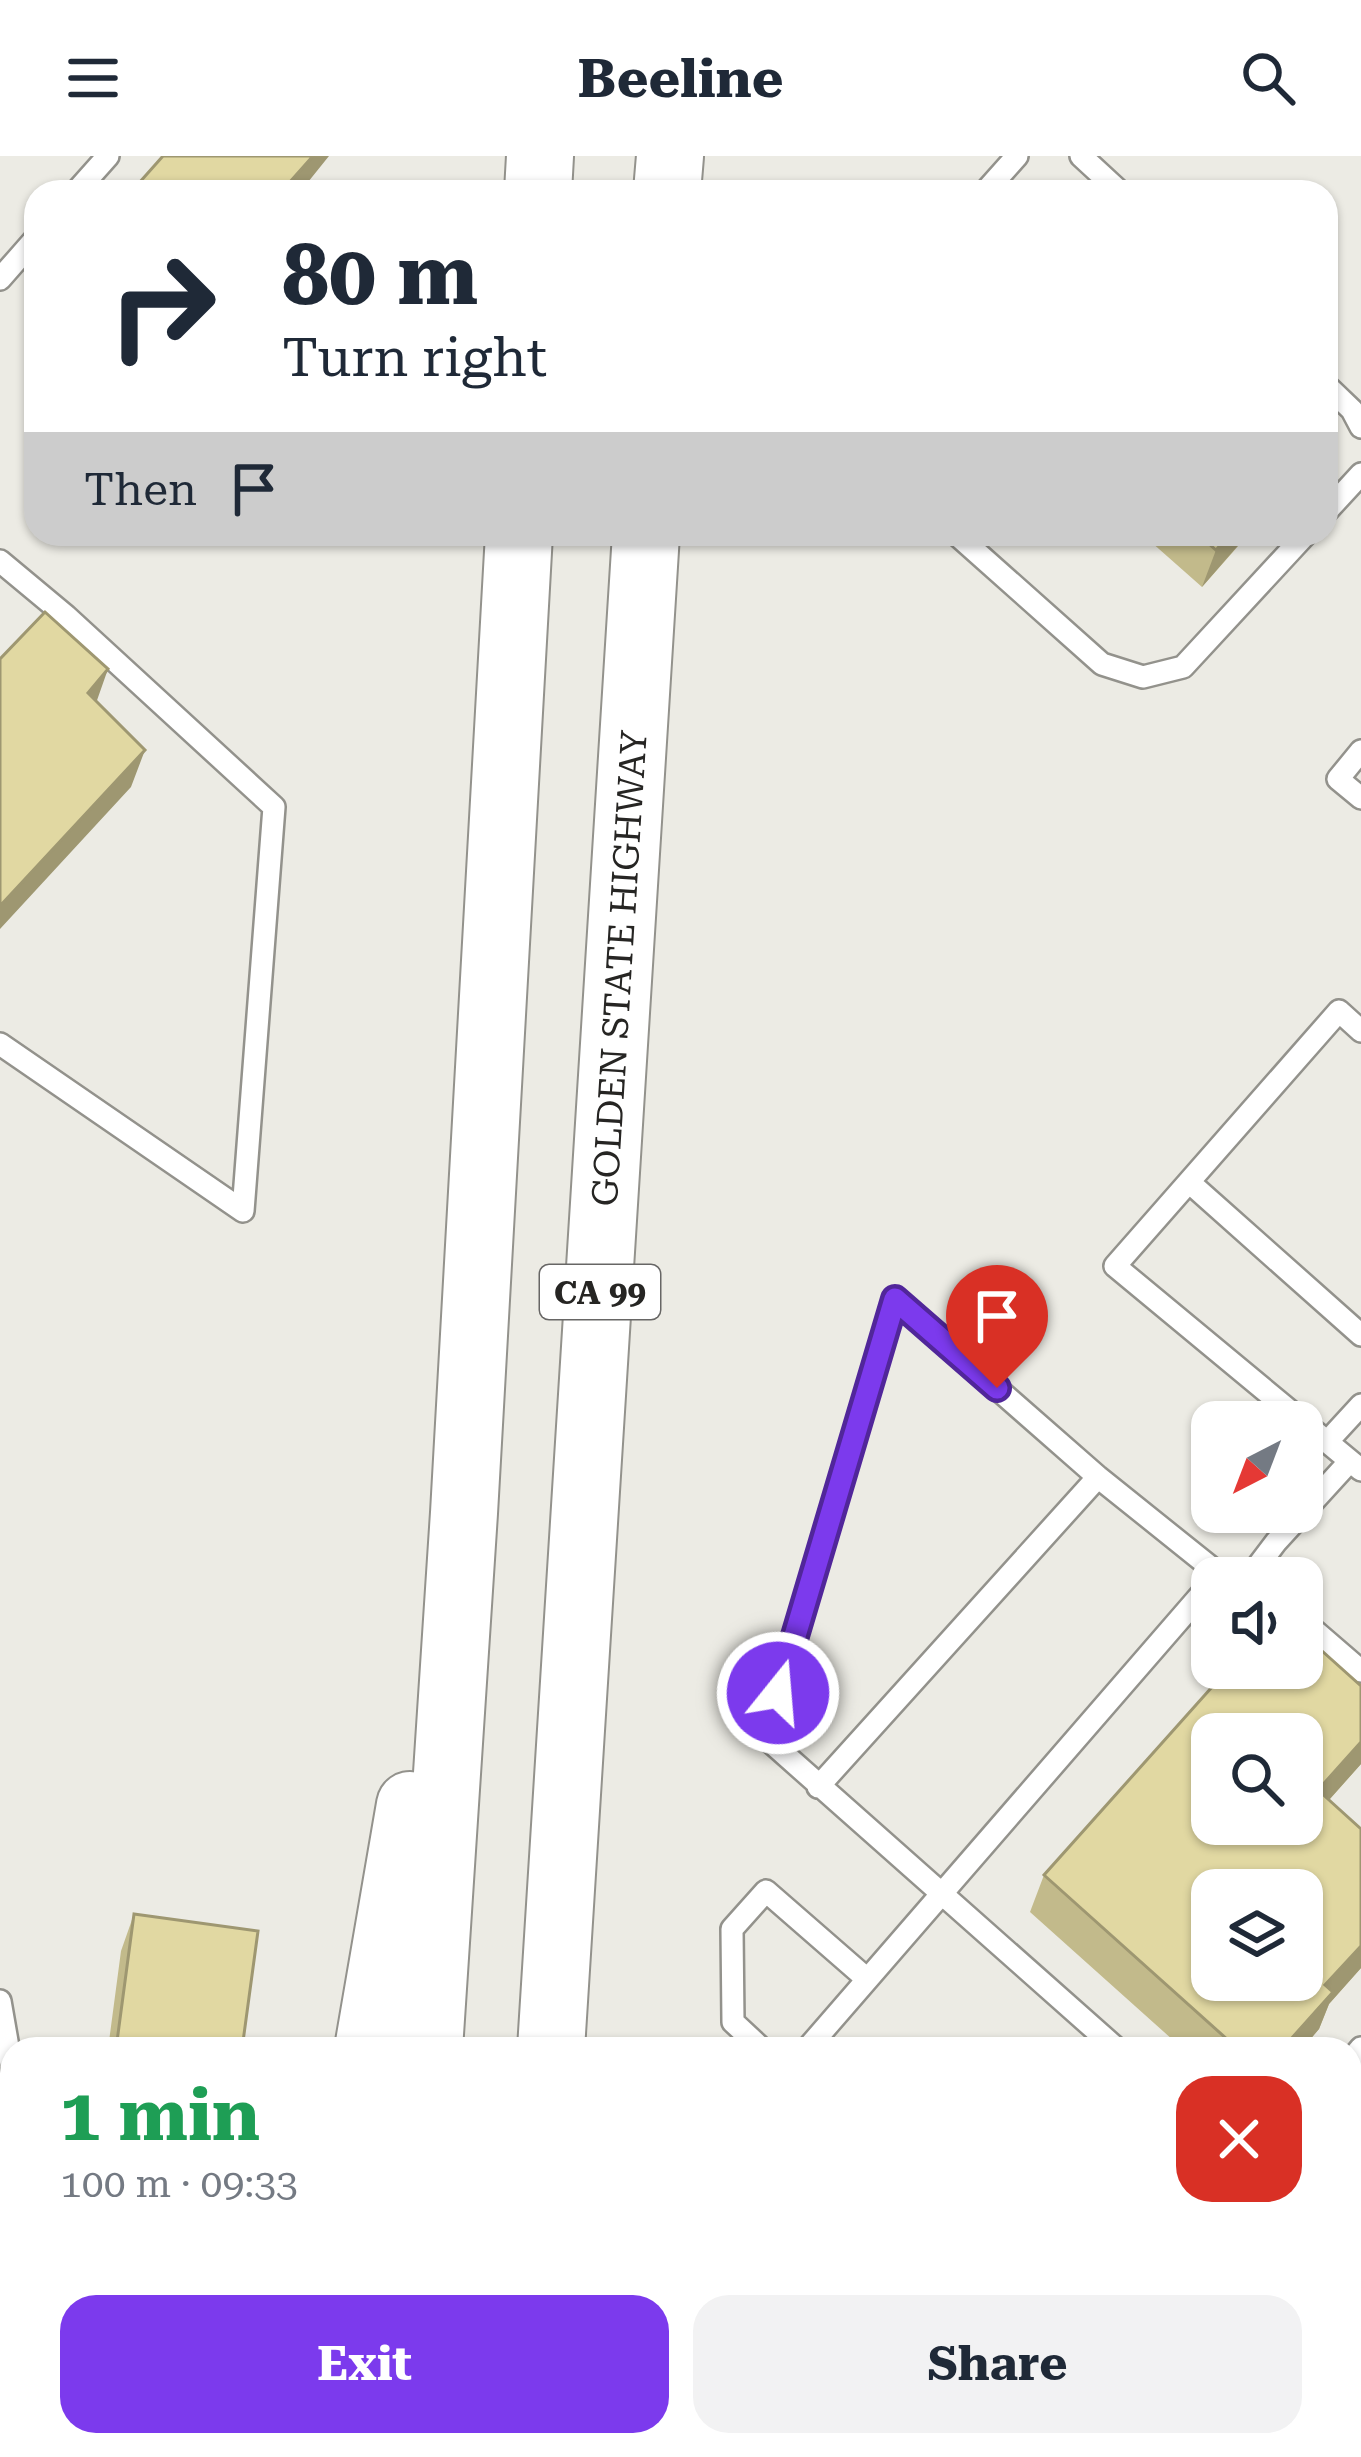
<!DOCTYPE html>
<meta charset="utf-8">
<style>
body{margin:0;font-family:"Roboto Serif",serif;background:#f2f2f3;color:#1f2937;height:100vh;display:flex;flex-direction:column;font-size:45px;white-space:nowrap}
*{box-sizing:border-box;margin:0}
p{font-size:39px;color:#747a83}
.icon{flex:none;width:66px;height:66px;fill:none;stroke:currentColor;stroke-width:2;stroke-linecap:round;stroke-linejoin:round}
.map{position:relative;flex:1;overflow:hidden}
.details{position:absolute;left:0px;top:1881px;width:1362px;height:420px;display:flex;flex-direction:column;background:#fff;border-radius:36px 36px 0 0;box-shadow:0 3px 9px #0004}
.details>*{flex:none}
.top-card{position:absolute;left:24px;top:24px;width:1314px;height:366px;border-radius:36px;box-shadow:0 3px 9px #0004;background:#fff;color:#1f2937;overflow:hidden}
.needle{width:78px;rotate:222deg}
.buttons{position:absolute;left:1191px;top:1245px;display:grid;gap:24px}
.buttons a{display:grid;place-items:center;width:132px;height:132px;border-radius:24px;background:#fff;box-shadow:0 3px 9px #0004;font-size:60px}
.pin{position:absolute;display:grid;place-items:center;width:102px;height:102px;color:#fff;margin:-123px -51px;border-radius:50% 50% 50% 0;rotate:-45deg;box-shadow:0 0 12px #0007}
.pin .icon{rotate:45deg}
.me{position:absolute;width:132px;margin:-66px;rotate:17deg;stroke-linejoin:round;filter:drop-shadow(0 0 9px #0008)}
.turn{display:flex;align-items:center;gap:42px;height:252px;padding:0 60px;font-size:54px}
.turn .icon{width:156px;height:156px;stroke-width:2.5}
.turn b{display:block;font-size:84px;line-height:102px}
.then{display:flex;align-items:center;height:114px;padding:0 60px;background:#0003;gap:24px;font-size:45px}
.round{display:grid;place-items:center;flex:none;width:126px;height:126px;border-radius:36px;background:#f2f2f3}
.overview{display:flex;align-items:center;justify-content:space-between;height:204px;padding:0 60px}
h1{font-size:72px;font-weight:700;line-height:90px;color:#1e9e55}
.button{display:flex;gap:24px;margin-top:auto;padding:24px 60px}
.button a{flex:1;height:138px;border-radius:36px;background:#7c3aed;color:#fff;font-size:48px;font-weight:700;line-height:138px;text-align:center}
.button a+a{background:#f2f2f3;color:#1f2937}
header{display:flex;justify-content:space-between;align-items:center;height:156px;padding:0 60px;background:#fff;font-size:54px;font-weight:700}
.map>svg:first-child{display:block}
</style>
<header><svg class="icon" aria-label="menu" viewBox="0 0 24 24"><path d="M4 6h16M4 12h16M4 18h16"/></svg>Beeline<svg class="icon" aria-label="search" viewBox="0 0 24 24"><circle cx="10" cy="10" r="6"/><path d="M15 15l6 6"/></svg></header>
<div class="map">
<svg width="1361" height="2301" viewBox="0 0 1361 2301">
<rect width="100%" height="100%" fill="#ecebe4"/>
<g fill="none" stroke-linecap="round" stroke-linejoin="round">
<defs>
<path id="lane" d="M1081 0 1120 36
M76 36 108 0
M985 36 1017 0
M0 123 36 82
M1326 229 1352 254 1361 271
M1326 356 1361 318
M956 378 1102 508 1143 521 1183 511 1306 378
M0 405 66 460 274 651 243 1055 0 888
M1361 595 1338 623 1361 642
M1361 875 1339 855 1115 1110 1361 1314
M1189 1026 1361 1179
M1327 1286 1361 1249
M1251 1419 1276 1386 1350 1305
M1302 1464 1361 1515
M818 1631 1098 1321
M0 1845 12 1914
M762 1893 733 1866 732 1773 766 1735 867 1823
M807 1893 1212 1426
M1117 1893 765 1581 895 1143 1098 1321 1219 1418 1254 1422
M1350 1905 1361 1892
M0 2176 12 2147
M0 2211 12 2210
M1350 2277 1361 2265
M176 2301 178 2289
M1023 2301 1034 2289
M1329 2301 1339 2289"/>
<path id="street" d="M1350 2110 1361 2097
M1175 2301 1186 2289"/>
<g id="highway">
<path d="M538 36 540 0"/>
<path d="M667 36 670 0"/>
<path d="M368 1893 410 1649"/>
<path d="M429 1893 464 1357 519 378"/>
<path id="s1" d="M551 1893 646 378"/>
<path d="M313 2301 314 2289"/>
<path d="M402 2301 403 2289"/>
<path d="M517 2301 518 2289"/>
</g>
</defs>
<use href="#lane" stroke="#93928c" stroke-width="26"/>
<use href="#street" stroke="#93928c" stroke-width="46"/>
<use href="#highway" stroke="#93928c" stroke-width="70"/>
<use href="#lane" stroke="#fff" stroke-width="21"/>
<use href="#street" stroke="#fff" stroke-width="42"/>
<use href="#highway" stroke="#fff" stroke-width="66"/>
</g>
<path fill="#c2ba8b" d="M1142 378H1266L1257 389 1247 380 1202 431Z
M1361 1530V1608L1329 1644 1361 1673V1812L1329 1848 1319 1873 1302 1893H1183L1030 1756 1044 1719Z
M134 1758 242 1893H108L121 1795Z
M961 2289H1008L997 2301H975Z"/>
<path fill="#9e9771" d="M313 0H329L300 36H281Z
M1230 378H1248L1202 431 1216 394Z
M108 513 95 550 88 537Z
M145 594 131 631 0 773V750Z
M1361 1586V1608L1304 1672 1318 1634Z
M1361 1790V1812L1329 1848 1319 1873 1302 1893H1282L1325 1829Z
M996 2289H1008L997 2301H991Z"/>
<path fill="#e1d8a2" stroke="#9e9771" stroke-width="3" fill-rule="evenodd" d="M163 0H313L281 36H131Z
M1198 378H1230L1216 394Z
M45 456 108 513 88 537 145 594 0 750V503Z
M1302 1477 1361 1530V1586L1318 1634 1361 1673V1790L1325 1829 1333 1836 1282 1893H1238L1044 1719 1229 1512H1302ZM1212 1578H1302V1668H1212ZM1212 1734H1302V1824H1212Z
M134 1758 258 1775 242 1893H116Z
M41 2289H160L149 2301H30Z
M777 2289H837L850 2301H767Z"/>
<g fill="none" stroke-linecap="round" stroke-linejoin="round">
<defs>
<path id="route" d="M778 1537 895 1143 997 1232"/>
</defs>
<use href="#route" stroke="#51269a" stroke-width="30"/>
<use href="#route" stroke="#7c3aed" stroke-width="21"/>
</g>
<g text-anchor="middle" stroke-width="12" stroke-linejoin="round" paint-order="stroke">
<rect fill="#fff" stroke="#676665" stroke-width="3" x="540" y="1109" width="120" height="54" rx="9"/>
<g font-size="33" font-weight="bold" fill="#262523">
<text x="600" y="1148">CA 99</text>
</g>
<g font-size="36" fill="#262523" stroke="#fff">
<text dy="13" stroke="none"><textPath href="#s1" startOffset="1083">GOLDEN STATE HIGHWAY</textPath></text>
</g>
</g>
</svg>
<div class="buttons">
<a><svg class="needle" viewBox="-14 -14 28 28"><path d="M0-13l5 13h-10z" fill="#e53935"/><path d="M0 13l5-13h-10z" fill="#747a83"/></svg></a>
<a><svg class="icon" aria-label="sound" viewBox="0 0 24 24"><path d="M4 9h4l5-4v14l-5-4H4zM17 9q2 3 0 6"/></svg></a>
<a><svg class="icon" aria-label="search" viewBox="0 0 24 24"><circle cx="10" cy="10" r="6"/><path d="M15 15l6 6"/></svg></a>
<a><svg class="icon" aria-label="layers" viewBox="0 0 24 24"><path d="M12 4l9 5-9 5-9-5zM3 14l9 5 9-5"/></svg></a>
</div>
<div class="pin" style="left:997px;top:1232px;background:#d93025"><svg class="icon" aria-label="arrive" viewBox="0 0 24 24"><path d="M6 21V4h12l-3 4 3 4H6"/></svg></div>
<svg class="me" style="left:778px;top:1537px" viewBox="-20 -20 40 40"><circle r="17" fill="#7c3aed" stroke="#fff" stroke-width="3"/><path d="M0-11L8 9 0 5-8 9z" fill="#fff"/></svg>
<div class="top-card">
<div class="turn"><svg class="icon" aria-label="right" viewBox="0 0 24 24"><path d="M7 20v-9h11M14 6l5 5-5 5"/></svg><div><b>80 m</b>Turn right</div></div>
<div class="then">Then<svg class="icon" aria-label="arrive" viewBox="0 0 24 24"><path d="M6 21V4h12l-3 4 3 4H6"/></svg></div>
</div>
<section class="details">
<div class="overview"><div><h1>1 min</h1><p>100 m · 09:33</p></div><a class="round" style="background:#d93025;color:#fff"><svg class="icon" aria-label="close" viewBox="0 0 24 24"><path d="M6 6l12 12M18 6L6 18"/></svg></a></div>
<div class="button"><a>Exit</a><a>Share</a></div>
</section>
</div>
